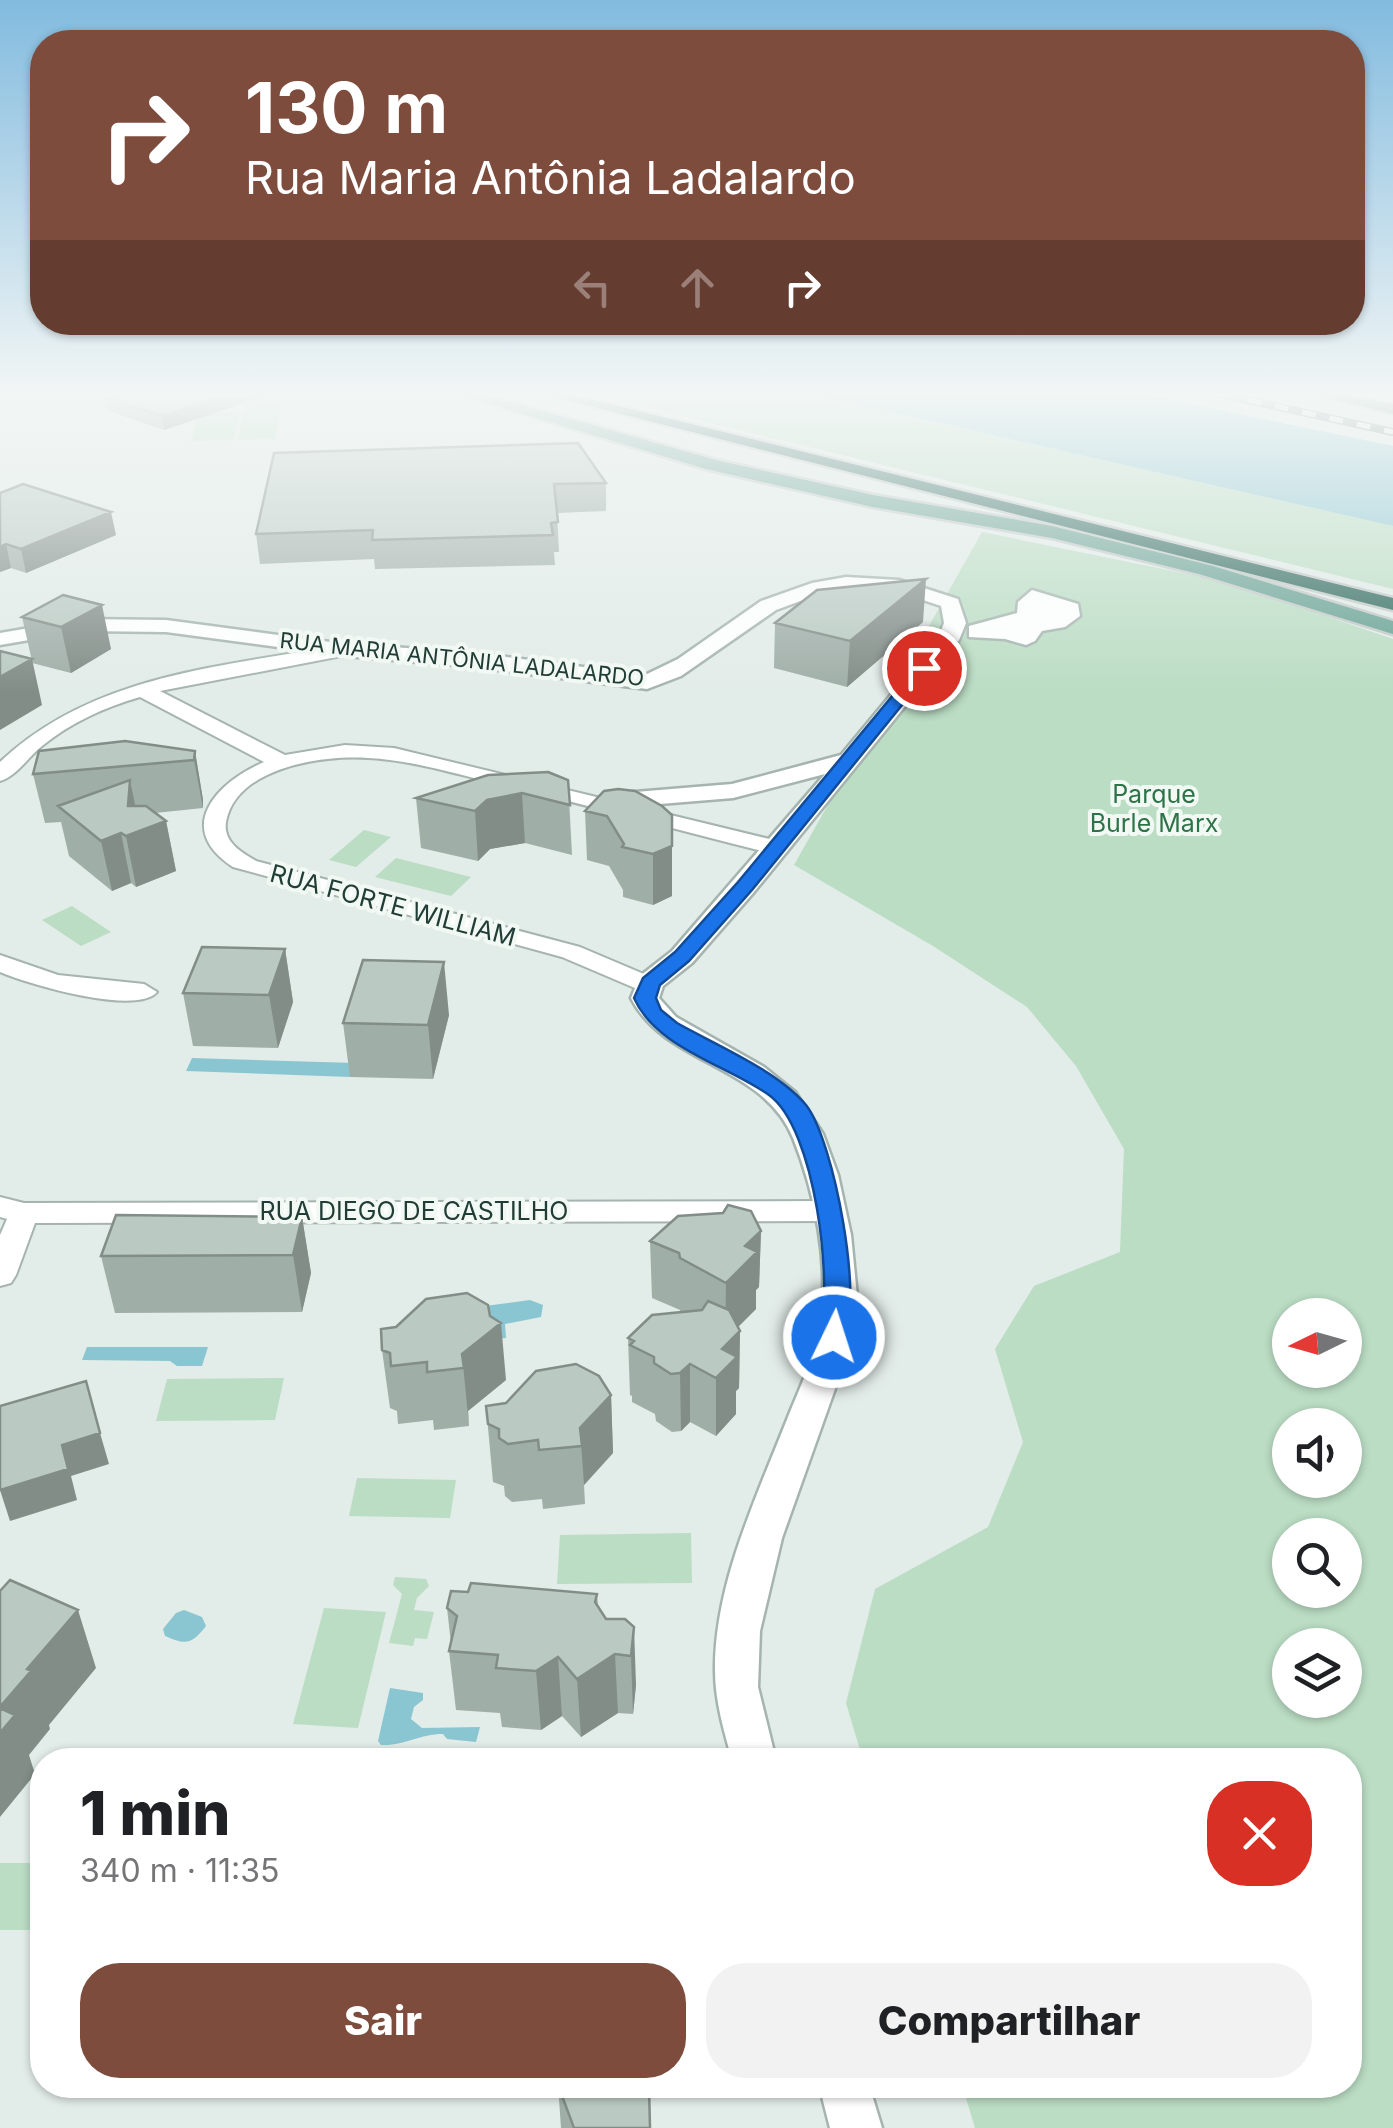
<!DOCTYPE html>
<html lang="pt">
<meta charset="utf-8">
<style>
body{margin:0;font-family:Inter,sans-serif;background:#f2f2f2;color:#202124;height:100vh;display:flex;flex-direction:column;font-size:38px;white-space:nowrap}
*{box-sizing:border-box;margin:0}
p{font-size:32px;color:#757577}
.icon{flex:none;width:55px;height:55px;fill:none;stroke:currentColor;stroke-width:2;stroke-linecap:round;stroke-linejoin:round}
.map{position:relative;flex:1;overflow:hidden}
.details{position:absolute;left:30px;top:1748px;width:1332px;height:350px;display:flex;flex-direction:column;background:#fff;border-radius:40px;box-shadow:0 2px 8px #0004}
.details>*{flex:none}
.top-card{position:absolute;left:30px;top:30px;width:1335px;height:305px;border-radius:40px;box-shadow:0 2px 8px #0004;background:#7e4c3d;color:#fff;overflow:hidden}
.needle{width:65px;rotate:265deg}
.buttons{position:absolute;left:1272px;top:1298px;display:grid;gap:20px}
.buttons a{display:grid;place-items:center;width:90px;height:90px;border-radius:50%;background:#fff;box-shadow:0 2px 8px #0004;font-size:50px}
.pin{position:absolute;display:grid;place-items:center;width:85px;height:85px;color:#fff;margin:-42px;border:5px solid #fff;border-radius:50%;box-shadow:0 2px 10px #0007}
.me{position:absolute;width:110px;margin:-55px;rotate:4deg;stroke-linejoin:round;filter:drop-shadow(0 0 8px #0008)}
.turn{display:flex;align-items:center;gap:35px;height:210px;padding:0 50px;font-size:45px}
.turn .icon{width:130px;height:130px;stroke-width:2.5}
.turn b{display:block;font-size:70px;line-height:85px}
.lanes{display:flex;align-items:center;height:95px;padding:0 50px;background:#0003;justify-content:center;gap:50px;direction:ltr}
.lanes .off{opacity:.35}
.round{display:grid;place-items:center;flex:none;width:105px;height:105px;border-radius:40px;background:#f2f2f2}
.head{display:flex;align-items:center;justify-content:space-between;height:170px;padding:0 50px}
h1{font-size:60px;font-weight:800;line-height:75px}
.cta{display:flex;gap:20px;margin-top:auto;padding:20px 50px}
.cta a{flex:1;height:115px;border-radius:40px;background:#7e4c3d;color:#fff;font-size:40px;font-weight:800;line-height:115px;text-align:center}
.cta a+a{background:#f2f2f2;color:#202124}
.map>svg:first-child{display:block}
</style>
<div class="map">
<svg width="1393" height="2128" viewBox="0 0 1393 2128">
<rect width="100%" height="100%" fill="#e2ece8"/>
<path fill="#bbddc4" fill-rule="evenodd" d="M247 394H283L275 439 238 440Z
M591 394H812L1393 526V589Z
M241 412 233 440 191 441 199 413Z
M982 532 1227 582 1393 639V2128H975L962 2085H1350V1760H863L846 1703 875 1589 988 1527 1023 1442 995 1349 1034 1286 1120 1252 1124 1149 1076 1066 1027 1007 933 946 794 865ZM1290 1315H1345V1370H1290ZM1290 1425H1345V1480H1290ZM1290 1535H1345V1590H1290ZM1290 1645H1345V1700H1290Z
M364 830 391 837 356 867 329 860Z
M396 858 471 877 451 896 375 877Z
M72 906 111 932 81 946 42 920Z
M284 1378 275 1420 156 1421 167 1379Z
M357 1478 456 1480 450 1518 349 1516Z
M691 1533 692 1583 557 1584 560 1535Z
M395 1577 426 1579 429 1586 417 1598 414 1610 434 1612 427 1639 415 1638 413 1646 389 1643 402 1594 393 1585Z
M324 1608 386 1612 358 1728 293 1724Z
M42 1863V1930H0V1863Z"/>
<path fill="#8ac6d1" d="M812 394H1143L1393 446V526Z
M192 1058 355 1063 350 1077 186 1071Z
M530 1300 543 1305 541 1317 505 1324 506 1338 486 1340 477 1307Z
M87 1347H208L202 1366H177L170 1361 82 1360Z
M184 1610 202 1617 206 1626C191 1645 186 1645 165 1636L163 1629 176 1613Z
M390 1688 423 1693V1700L414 1707 411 1719 422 1728 480 1727 476 1742 447 1739 443 1734C419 1734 405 1746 381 1745L378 1741Z"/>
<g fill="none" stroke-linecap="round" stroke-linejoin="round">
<defs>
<path id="pedestrian" d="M1032 590 1078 604 1080 616 1065 627 1042 631 1035 641 1026 645 1005 639 969 637V626L1017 613 1018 602Z"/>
<path id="minor" d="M345 644 355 650 352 654 160 691 285 755 345 745 394 748 782 842 786 847 774 854C681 831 588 805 494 783 453 773 410 760 368 758 323 755 236 767 226 822 223 842 241 852 256 861L580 947 658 980 662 986 658 992 649 994 562 957 233 867C173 828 217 782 264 762L140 697C105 707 70 723 42 746 28 757 17 776 0 781V762C94 673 224 667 345 644Z
M0 955 58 975 144 984 157 992C136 1016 28 984 0 972Z
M0 1197 24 1203 828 1201 839 1204 843 1211 839 1218 828 1221 35 1223 16 1275 11 1283 0 1286V1235L7 1219 0 1217Z"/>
<path id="tertiary" d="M846 577 899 580 958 599 966 623 959 640 754 892 692 963 663 986 659 998 676 1017 764 1067 795 1092 823 1134 838 1175 851 1235 857 1296 852 1341 782 1538 760 1631 758 1687 776 1760H732C724 1731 715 1701 715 1671 714 1585 757 1496 788 1417 800 1387 815 1357 820 1324 830 1265 815 1193 793 1138 763 1064 665 1065 631 998L640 976 672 951 825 774 733 798 611 808 599 801 611 794 732 784 841 755 938 638 944 623 941 606 899 592 873 589 822 593 776 610 681 676 647 689 467 666 345 656 166 632 82 631 0 645V633L82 619 166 620 345 644 467 652 645 675 678 659 761 601 812 583Z
M819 2085H869L882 2128H830Z"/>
<path id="primary" d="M457 394H482L716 460 873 495 1052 526 1213 566 1393 621V634L1199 574 1052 538 873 507 706 469Z"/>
<path id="motorway" d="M543 394H570L1393 598V610Z
M1312 394H1343L1393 404V414Z"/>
</defs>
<use href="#pedestrian" stroke="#a5b4af" stroke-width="5"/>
<use href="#minor" stroke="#a5b4af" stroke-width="4"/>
<use href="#tertiary" stroke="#a5b4af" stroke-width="5"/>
<use href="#primary" stroke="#c1c9c7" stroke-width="5"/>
<use href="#motorway" stroke="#c1c9c7" stroke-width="5"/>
<use href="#pedestrian" fill="#fff" fill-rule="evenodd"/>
<use href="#minor" fill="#fff" fill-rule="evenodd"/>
<use href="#tertiary" fill="#fff" fill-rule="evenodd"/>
<use href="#primary" fill="#67a192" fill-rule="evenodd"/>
<use href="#motorway" fill="#2e695d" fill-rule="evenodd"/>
<defs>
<path id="rail" d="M1220 394 1393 432"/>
</defs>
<use href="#rail" stroke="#5c7871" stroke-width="8"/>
<use href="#rail" stroke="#f2f9f5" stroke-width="5" stroke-dasharray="14" stroke-linecap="butt"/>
</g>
<path fill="#a0aea8" d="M103 397 259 398 164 430 106 410Z
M274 453 606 483V511L557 513 559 552H554L555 565 375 569 374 559 260 564 256 534Z
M0 493 116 535 26 573 11 568 0 572Z
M63 595 111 649 71 673 32 663 42 705 22 617Z
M923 622 847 687 774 668 775 623Z
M195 751 203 800V808L155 813 166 821 176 871 136 887 131 883 112 891 69 856 61 822 45 823 33 774Z
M568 780 572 855 525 843 490 849 478 861 421 848 416 798Z
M585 811 672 815V896L653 905 623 897V890L609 866 587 860Z
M285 949 293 1002 278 1048 193 1046 183 993Z
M449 1015 433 1079 350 1077 343 1023Z
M302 1217 311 1273 302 1312 115 1313 101 1256Z
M761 1231 759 1287 756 1290V1309L738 1327 740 1331 739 1388 736 1391V1414L716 1436 690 1422 681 1431 672 1432 656 1421 655 1414 632 1402V1396L630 1395 628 1338 680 1312V1310L652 1298 650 1241Z
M381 1329 506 1380 468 1411 469 1426 434 1430 433 1420 398 1424 397 1411 390 1408 382 1350Z
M611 1395 613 1453 584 1485 585 1504 543 1509 542 1499 512 1502 505 1496 504 1486 493 1482 486 1406Z
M468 1592 597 1594 598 1605 606 1619H625L636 1685 633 1714 618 1713 581 1737 562 1716 541 1730 502 1727 500 1713 456 1710 449 1651 451 1644 447 1608Z
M558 2085 650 2128H561Z"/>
<path fill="#828d88" d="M229 394H258L259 398 164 430 162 416Z
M111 512 116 535 26 573 21 549Z
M6 544 11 568 0 572V547Z
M926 579 923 622 847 687 850 641Z
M102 605 111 649 71 673 61 627Z
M32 659 42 705 0 730V677Z
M195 751 203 800V808L194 760Z
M130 780 140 829 166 821 176 871 136 887 126 836Z
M522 793 525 843 490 849 478 861 475 811 487 800Z
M672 815V896L653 905V854Z
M121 833 131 883 112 891 101 841Z
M285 949 293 1002 278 1048 269 995Z
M444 962 449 1015 433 1079 428 1025Z
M302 1217 311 1273 302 1312 293 1255Z
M761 1231 759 1287 756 1290V1309L725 1340 726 1283 745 1246Z
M501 1323 506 1380 468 1411 469 1426 462 1354Z
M740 1331 739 1388 736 1391V1414L716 1436V1378L722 1349Z
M690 1364V1422L681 1431 680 1373Z
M611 1395 613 1453 584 1485 580 1428Z
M100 1433 109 1464 71 1476 77 1500 10 1521 0 1490 62 1445Z
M78 1610 96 1668 49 1725 50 1729 29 1755 35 1774 0 1817V1707L27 1669Z
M634 1627 636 1685 633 1714 631 1656Z
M615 1654 618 1713 581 1737 577 1679Z
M558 1657 562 1716 541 1730 536 1671Z"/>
<path fill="#bacac3" stroke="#828d88" stroke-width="2.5" d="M105 394H229L162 416 103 397Z
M578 443 606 483 554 484 558 522 551 523 553 535 372 540 373 530 256 534 274 453Z
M23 484 111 512 21 549 6 544 0 547V493Z
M926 579 850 641 775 623 817 590Z
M63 595 102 605 61 627 22 617Z
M0 651 32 659 0 677Z
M125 741 195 751 194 760 33 774 39 751Z
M548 772 568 780 570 805 522 793 487 800 475 811 416 798 488 775Z
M130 780 128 806H146L166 821 126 836 121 833 101 841 58 806Z
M618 789 635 791 662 806 672 815V846L653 854 622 847 624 844 607 816 585 811 604 791Z
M202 947 285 949 269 995 183 993Z
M363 960 444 962 428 1025 343 1023Z
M728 1205 751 1211 761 1231 745 1246 757 1252 726 1283 680 1258 679 1253 650 1241 678 1216 723 1213Z
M116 1215 302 1217 293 1255 101 1256Z
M467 1293 488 1305 490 1316 501 1323 462 1354 464 1368 427 1372V1362L391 1366 390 1353 382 1350 381 1329 396 1327 426 1299Z
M708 1301 729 1310 740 1331 722 1349 737 1357 716 1378 690 1364 680 1373 671 1374 654 1363V1357L630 1345 634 1341 628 1338 652 1315 702 1310Z
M576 1364 599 1376 611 1395 580 1428 582 1446 539 1450 538 1440 508 1444 499 1438V1429L488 1424 486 1406 506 1403 536 1371Z
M86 1381 100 1433 62 1445 68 1469 0 1490V1406Z
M10 1580 78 1610 27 1669 31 1671 0 1707V1591Z
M471 1583 597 1594 595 1602 606 1619H625L634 1627 631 1656 615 1654 577 1679 558 1657 536 1671 496 1668 498 1655 449 1651 457 1616 447 1608 451 1591 468 1592Z
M0 1708 15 1715 0 1733Z
M558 2085H649L650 2128H574Z"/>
<linearGradient id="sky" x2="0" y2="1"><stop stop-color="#82bbdf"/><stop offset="0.57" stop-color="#f2f6f5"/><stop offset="1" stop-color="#f2f6f5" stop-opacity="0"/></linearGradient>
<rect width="1393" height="692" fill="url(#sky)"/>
<path fill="#1a73e8" stroke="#114b97" stroke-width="2.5" d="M918 665 932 668 752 890 689 961 660 985 656 998 661 1010 677 1023C716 1045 778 1071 806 1105 834 1140 865 1305 843 1344H824L820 1337C833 1284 816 1129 769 1095 727 1065 656 1048 634 998L643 978 675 952 738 882Z"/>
<g text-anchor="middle" stroke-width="8" stroke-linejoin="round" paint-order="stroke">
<g font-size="22" fill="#223d36" stroke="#f2f9f5">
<text transform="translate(462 659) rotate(6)" y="8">RUA MARIA ANTÔNIA LADALARDO</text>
</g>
<g font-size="25" fill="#2c7448" stroke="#f2f9f5">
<text x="1154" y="803">Parque<tspan x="1154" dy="29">Burle Marx</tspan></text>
</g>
<g font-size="25" fill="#223d36" stroke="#f2f9f5">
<text transform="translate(393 905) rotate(15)" y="9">RUA FORTE WILLIAM</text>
<text x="414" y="1220">RUA DIEGO DE CASTILHO</text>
</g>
</g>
</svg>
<div class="buttons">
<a><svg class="needle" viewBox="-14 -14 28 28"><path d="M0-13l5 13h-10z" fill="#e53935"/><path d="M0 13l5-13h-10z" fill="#757577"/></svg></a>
<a><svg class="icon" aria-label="sound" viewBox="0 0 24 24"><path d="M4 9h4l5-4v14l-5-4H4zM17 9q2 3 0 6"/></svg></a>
<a><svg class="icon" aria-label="search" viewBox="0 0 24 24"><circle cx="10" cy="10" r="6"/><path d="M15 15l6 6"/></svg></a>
<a><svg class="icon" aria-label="layers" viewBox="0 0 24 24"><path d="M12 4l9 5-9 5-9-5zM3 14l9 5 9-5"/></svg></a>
</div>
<div class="pin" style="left:924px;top:668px;background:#d93025"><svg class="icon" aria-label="arrive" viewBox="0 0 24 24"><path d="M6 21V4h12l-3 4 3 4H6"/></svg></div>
<svg class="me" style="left:834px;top:1337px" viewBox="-20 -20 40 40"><circle r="17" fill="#1a73e8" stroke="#fff" stroke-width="3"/><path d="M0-11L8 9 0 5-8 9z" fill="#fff"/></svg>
<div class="top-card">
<div class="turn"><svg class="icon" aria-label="right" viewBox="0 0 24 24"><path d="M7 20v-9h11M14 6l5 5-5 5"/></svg><div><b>130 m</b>Rua Maria Antônia Ladalardo</div></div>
<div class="lanes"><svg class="icon off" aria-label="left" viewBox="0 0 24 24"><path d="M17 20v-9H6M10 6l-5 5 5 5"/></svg><svg class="icon off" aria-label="ahead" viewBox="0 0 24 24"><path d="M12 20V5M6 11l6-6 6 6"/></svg><svg class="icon" aria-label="right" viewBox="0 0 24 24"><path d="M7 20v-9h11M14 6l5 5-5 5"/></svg></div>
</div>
<section class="details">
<div class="head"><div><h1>1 min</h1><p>340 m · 11:35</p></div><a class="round" style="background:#d93025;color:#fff"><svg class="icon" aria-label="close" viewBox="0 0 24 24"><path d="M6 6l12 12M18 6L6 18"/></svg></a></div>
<div class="cta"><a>Sair</a><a>Compartilhar</a></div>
</section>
</div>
